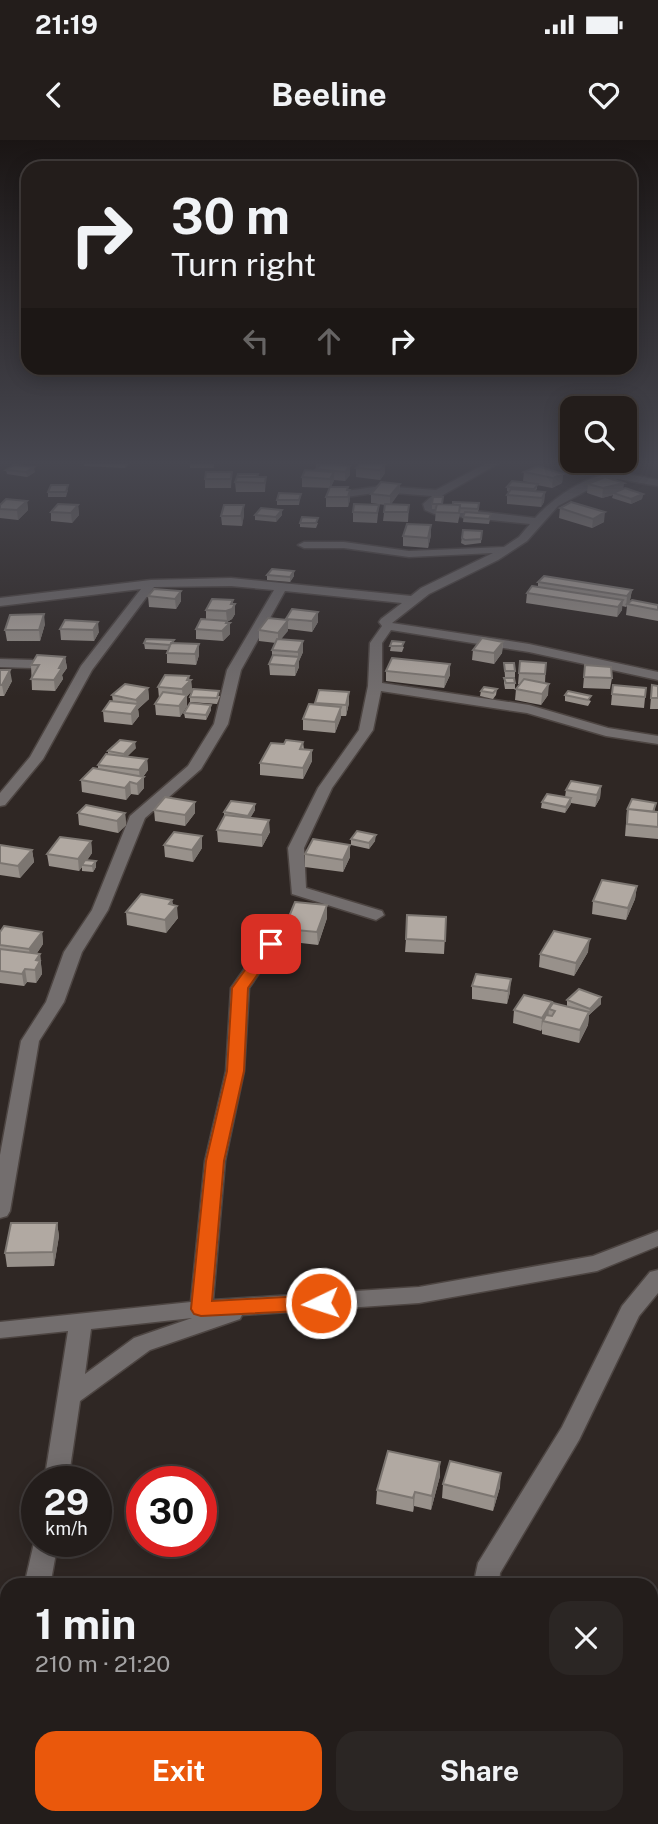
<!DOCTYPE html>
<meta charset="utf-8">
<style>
body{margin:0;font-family:"Public Sans",sans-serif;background:#2b2624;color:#f1f3f6;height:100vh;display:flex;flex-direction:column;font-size:26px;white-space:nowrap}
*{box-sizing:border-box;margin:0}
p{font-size:23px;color:#a3a2a3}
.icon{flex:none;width:38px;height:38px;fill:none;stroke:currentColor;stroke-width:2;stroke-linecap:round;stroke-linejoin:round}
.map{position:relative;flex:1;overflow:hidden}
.side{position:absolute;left:0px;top:1438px;width:658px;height:247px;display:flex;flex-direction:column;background:#231d1b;border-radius:21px 21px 0 0;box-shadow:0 4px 18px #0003,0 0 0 2px #403b3a}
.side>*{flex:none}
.hud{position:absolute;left:21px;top:21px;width:616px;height:214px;border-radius:21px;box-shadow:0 4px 18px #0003,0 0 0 2px #403b3a;background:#231d1b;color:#f1f3f6;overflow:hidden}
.tools{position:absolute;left:560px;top:256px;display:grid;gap:14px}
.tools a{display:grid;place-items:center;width:77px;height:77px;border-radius:14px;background:#231d1b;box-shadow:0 4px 18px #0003,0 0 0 2px #403b3a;font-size:35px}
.speed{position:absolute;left:21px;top:1326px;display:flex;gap:14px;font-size:35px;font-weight:700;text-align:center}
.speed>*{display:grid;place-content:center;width:91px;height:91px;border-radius:50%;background:#231d1b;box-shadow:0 4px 18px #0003,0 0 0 2px #403b3a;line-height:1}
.speed small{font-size:18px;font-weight:400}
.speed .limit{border:10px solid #d22;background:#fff;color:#111}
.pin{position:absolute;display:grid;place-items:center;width:60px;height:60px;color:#fff;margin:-30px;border-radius:14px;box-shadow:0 4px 10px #0006}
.me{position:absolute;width:77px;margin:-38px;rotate:266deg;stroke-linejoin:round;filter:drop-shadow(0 0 5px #0008)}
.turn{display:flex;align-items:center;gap:24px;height:147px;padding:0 35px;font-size:32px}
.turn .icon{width:91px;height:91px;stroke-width:2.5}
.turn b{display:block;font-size:49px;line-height:60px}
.lanes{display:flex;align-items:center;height:66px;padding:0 35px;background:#0003;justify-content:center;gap:35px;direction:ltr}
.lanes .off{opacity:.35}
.round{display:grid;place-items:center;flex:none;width:74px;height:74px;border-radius:21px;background:#2b2624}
.overview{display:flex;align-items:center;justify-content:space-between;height:119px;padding:0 35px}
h1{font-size:42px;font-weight:700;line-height:52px}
.primary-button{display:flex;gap:14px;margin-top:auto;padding:14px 35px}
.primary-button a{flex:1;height:80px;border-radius:21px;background:#ea580c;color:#fff;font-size:28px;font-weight:700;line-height:80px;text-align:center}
.primary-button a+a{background:#2b2624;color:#f1f3f6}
.status{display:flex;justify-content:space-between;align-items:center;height:49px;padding:0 35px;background:#231d1b;direction:ltr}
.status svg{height:19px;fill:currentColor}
header{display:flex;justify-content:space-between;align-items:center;height:91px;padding:0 35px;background:#231d1b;font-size:32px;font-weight:700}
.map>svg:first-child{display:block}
</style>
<div class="status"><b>21:19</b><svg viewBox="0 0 49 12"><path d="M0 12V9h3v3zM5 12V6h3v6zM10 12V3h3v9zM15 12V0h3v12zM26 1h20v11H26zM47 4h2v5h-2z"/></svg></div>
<header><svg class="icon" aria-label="back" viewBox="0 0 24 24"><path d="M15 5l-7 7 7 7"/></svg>Beeline<svg class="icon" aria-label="heart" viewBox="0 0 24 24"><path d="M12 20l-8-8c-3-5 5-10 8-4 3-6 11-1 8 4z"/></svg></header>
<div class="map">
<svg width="658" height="1684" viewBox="0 0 658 1684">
<rect width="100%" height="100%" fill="#2f2724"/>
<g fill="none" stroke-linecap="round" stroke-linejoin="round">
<defs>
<path id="minor" d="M489 322H501L443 355 434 366 535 378C554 357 590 332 620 333 633 334 646 338 658 340V346L618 339 599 344 558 366 527 401 498 420 429 454 392 483 529 504 658 532V540L529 512 391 490 382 503V543L529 565 608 588 658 596V604L606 596 527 573 381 551 373 590 332 648 304 708 306 748 382 771 384 775 376 780 292 754 288 708 318 648 359 590 368 546 370 503 382 486 379 482 381 479 402 463 285 451 241 530 228 584 201 629 145 678 108 770 82 812 64 862 39 901 10 1071 7 1076 0 1078V1015L21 901 46 862 64 812 92 770 130 676 188 626 214 584 227 530 274 450 231 446 154 447 92 530 43 619 5 665 0 666V653L30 617 81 526 141 449 0 466V458L151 440 231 438 411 456 421 448 493 413 409 417 344 408H304L298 405 304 402H344L409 411 504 407 519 397 530 384 434 374 425 370 423 364 432 356 381 352 339 358 334 355 339 352 381 346 436 350Z
M0 519 32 520 39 524 32 528 0 527Z
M271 799 279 804 249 848 244 931 225 1021 213 1160 419 1147 593 1116 658 1091V1106L597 1131 419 1163 242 1175 240 1179 150 1210 80 1261 68 1342H44L68 1191 0 1198V1182L191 1162 205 1021 226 931 231 848 265 800ZM192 1178 134 1198 85 1234 91 1189Z
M658 1130V1153L639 1176 579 1300 500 1433 499 1446H473L478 1423 562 1287 622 1166 650 1132Z
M36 1394 37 1402H58L50 1446H24Z
M7 1664V1678H24V1684H0V1667Z"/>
</defs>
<use href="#minor" stroke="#4d4542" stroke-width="3"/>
<use href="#minor" fill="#736e6e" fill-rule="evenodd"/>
</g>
<path fill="#98918b" d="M83 322H130L125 328 84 326Z
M190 322H214V328H190Z
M316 322H342L341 325 350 335 345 341 334 340 331 347 350 350V360L348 367H326V357L330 348 302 347V337L316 331Z
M361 322 385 333 380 340 356 337V328Z
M6 330 35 332 27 337 7 334Z
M232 332 231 348H205V339Z
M524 332 563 334 562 343 552 348 537 345V349L535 351 545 352 544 362 541 367 507 364V355L509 352 507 351V347L532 343 523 341Z
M258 334 259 337H266L265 352H236L235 342Z
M400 344 399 353 391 364 409 365 408 382 383 381 385 365 371 363V354Z
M588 344 623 349 643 354 642 359 631 364 612 358 613 355 602 358 587 353Z
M68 350 66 357H48V352Z
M301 354 299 365H277V360Z
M27 361 28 370 18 380 0 378V365Z
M479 363 478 373 490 379 489 384 463 382 464 373H460L458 383 435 381 436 369H432V364L453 365Z
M78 365 79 375 72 383 51 381V372Z
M244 365V375L242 386 222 385 221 376Z
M379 365 377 383 353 382V372Z
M560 368 604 382 592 388 559 378Z
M255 375H282L276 382 255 380Z
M300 383H318L316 388 300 387Z
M463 390 482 391 481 403 465 405 461 403Z
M431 395 428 408 403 406V396Z
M267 435 294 436 290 442 267 440Z
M538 442 632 450 630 460 628 463 658 465V481L626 475 627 466 626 467 622 466V470L617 477 526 463 527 453 538 447Z
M154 449 181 461 176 469 149 467 148 456Z
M233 460V464H235V474L232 479 227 482V483H230V494L223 501 196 499V489L206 479V470Z
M286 479 318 482 312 492 288 489 281 499 303 512 299 521V527L295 536 270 535 269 524 272 517V510L276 503 259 501V490L286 480Z
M65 480 99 492 94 501 61 500 60 489Z
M45 484 40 501H7L5 490Z
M392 501 404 507 402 512 390 511Z
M503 502 502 513 494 524 472 520 473 510Z
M144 503 199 504V515L196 525 167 523V513L168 510 145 509Z
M65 517 67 528 62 535 63 539 55 551 32 550 31 525Z
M520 521 546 523 545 543 548 555 541 565 515 560 516 549 520 544H518Z
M504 523 515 531V537H505Z
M585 525 612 538 610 549 583 548Z
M0 530 12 541 4 556H0Z
M386 531 450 535 444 548 386 541Z
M189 536V540H191L192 551 187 556V566L180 577 156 575 155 564 159 558 158 547Z
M504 538 515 543V549H505L504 543Z
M652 545 658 546V569H650Z
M148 548 149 559 138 569 139 576 132 585 104 582 103 571 113 562 112 555Z
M646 548 644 568 611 565 612 554Z
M497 549 496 555 493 559 480 556 481 551Z
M568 551 591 561 588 566 565 561V555Z
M349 552V563L346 576H341L335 593 303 590V579L315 565V563Z
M220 556 217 564 190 562V557Z
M211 570 206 580 185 578 184 573Z
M303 602 304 609 312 621 303 639 260 635V623L284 604Z
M136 608 127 616 147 619 148 630 143 637 144 648 138 655 131 654 126 660 82 652 81 640 98 628V625L108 614V611Z
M571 641 601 646 600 658 595 667 571 663 565 673 541 668 542 662 547 654 565 657 566 650Z
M655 669 654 672H658V699L625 696 627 670Z
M154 670 195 673 185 686 155 681Z
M255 670 250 678 270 692 262 707 218 702 217 690 224 677V672Z
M78 673H125L126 685 118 693 79 685Z
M202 696V708L193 722 165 717 164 705Z
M351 699 375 701 369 709 351 705Z
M91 701 92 713 87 720 96 727 93 732 82 731V727L79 731 49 726 47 714Z
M0 705 32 710 34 722 20 738 0 735Z
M305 714 350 717 343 732 305 727Z
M637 746 635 759 626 780 592 774 593 761Z
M172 760 173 765 178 778 166 793 127 785 126 772Z
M446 777 444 814 405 812 406 799Z
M327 778 318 805 284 801V789Z
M0 792H42L43 804 37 813 40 814 42 834 36 843 27 842 24 846 0 843Z
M588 812 574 836 539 827 540 814Z
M472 846 510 852 507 864 472 859Z
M601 857V864L589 875 588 885 579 903 542 894V889L541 891 513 883 514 870 552 862 551 866 567 867V860Z
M57 1083 59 1096 54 1126 7 1127 5 1113Z
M440 1322V1336L431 1370 414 1366 413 1372 376 1364 377 1350Z
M443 1344 500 1347 493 1371 442 1358Z"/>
<path fill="#7c7671" d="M125 322H130L125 328Z
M385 324V333L380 340V330Z
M350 326V335L345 341V332Z
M34 327 35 332 27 337 26 332Z
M334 332V341L330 348V339Z
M563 334 562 343 552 348 553 338Z
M624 343 623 352 613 353V355L602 358 603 348Z
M400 344 399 353 390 366V356Z
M350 350V360L348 367V357Z
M545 352 544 362 541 367 542 358Z
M643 354 642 359 631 364V359Z
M27 361 28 370 18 380 17 370Z
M78 365 79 375 72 383 71 373Z
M244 365V375L242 386 241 376Z
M282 370V375L276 382V377Z
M605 372 604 382 592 388 593 379Z
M431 385V395L428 408V398Z
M294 431V436L290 442V437Z
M632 450 630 460 626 467 627 456Z
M181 451V461L176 469 175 459Z
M233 460V467L235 464V474L232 479 227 482V486L230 483V494L223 501 222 491 227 481 226 471Z
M623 460 622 470 617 477 618 467Z
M318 472V482L312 492V481Z
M44 474 45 484 40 501 39 490Z
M288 480V491L278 503V493Z
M98 482 99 492 94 501 93 490Z
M303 501V512L299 521V527L295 536V526L298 518V512Z
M503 502 502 513 494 524V513Z
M199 504V515L196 525 195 514Z
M65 517 67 528 62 535 63 539 55 551 54 540 59 528Z
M450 524V535L444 548 445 537Z
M10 530 12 541 4 556 2 545Z
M189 536 190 542 191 540 192 551 187 556V566L180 577 179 566 183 560 182 549Z
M549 544 548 555 541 565 542 554Z
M148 548 149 559 138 569 139 576 132 585 131 574 137 566 136 560Z
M349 552V563L346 576V565Z
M211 565V570L206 580V575Z
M341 567V578L335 593V582Z
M135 602 136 608 124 620V614Z
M312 610V621L303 639V628Z
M147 619 148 630 142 638 144 637V648L138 655 137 644 140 641 139 630Z
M130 642 131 654 126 660 125 648Z
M601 646 600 658 595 667 597 655Z
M571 658V664L565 673 566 667Z
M195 662V673L185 686V675Z
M255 664V670L248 682V676Z
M125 673 126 685 118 693 117 681Z
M269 680 270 692 262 707V695Z
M376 695 375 701 369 709V703Z
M202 696V708L193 722 192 710Z
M91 701 92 713 84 725H82V727L79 731 78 719Z
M350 705V717L343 732V720Z
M32 710 34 722 20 738 18 726Z
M96 721V727L93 732 92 726Z
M637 746 635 759 626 780 628 768Z
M172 760 173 771 177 766 178 778 166 793 165 780 169 764Z
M327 765V778L318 805 317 792Z
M42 792 43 804 31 822 29 809Z
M590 799 588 812 574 836 576 823Z
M40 814 42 834 36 843 35 830 36 820Z
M25 829 27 842 24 846 22 834Z
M511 839 510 852 507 864 508 851Z
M601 857V864L589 875 588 885 579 903 580 890 589 873 590 869Z
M552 862 551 870 549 869 548 879 543 881 541 891 542 878Z
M57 1083 59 1096 54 1126 53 1112Z
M440 1322V1336L431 1370 432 1356Z
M501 1333 500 1347 493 1371 495 1357Z
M415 1352 414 1366 413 1372V1358Z"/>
<path fill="#b1a9a2" stroke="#7c7671" stroke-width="2" d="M361 322 385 324 380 330 356 328Z
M321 323 350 326 345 332 316 329Z
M14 325 34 327 26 332 6 330Z
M538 326 563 334 553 338 524 332Z
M305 330 334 332 330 339 302 337Z
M206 332H232L231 339H205Z
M238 334H258L257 337H237Z
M237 337H266L265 343 235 342Z
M605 337 624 343 603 348 588 344Z
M512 341 538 344 534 349 507 347Z
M381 342 400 344 390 356 371 354Z
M51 345H68L66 352H48Z
M330 347H348L347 350H350L348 357H326Z
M625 348 643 354 631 359 613 353Z
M511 349 545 352 542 358 507 355Z
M279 353 301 354 299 360H277Z
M433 357H443L442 364H432Z
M6 359 27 361 17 370 0 369V365Z
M453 362 479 363 478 369 460 368V365H453Z
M571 362 605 372 593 379 560 368Z
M58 364 78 365 71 373 51 372Z
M354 364 379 365 377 373 353 372Z
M385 364 409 365 408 372H384Z
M437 364 460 365 459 373 435 372Z
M224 365H244L241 376H221Z
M261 368 282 370 276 377 255 375Z
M465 372 491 374 489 379 463 377Z
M302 377 318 378 316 383H300Z
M407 384 431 385 428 398 403 396Z
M463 390 482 391 481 399 465 400 462 398Z
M272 429 294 431 290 437 267 435Z
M544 436 632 450 627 456 538 442Z
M532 446 623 460 618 467 527 453Z
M154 449 181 451 175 459 148 456Z
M212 459 233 460 231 464H235L232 469 226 471 206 470Z
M632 460 658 465V470L627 464Z
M292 469 318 472 312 481 286 479Z
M44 474 39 490H5L10 475Z
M268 478 288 480 278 493 259 490Z
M201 479 227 481 226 483H230L222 491 196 489Z
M65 480 98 482 93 490 60 489Z
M482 498 503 502 494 513 473 510Z
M146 499 174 500 170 505 144 503Z
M277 499 303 501 298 512 272 510Z
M392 501 404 502 402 506H390Z
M171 503 199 504 195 514 167 513Z
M37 515 65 517 59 528H62L54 540 31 539 39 525H31Z
M273 515 299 517 295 526 269 524Z
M392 518 450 524 445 537 386 531Z
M520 521 546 523 545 534 519 533Z
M504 523H514L515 531H505Z
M585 525 611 527 612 538 584 537Z
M0 530H10L2 545H0Z
M165 535 189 536 187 540H191L182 549 158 547Z
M504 538H514L515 543H506Z
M524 539 549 544 542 554 516 549Z
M125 544 148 548 136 560 112 555Z
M613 545 646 548 645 557 612 554Z
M652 545 658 546V558H651Z
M484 547 497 549 493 553 481 551Z
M193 549 219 551 217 558 190 557Z
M319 550 349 552 346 565 315 563Z
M568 551 591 556 588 560 565 555Z
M163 552 187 555 179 566 155 564Z
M110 561 138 564 131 574 103 571Z
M190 563 211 565 206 575 184 573Z
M309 564 341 567 335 582 303 579Z
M120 600 135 602 124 614 108 611Z
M286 600 303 602 300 609 312 610 303 628 260 623 271 603 284 604Z
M106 614 147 619 139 630 98 625Z
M93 628 144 637 137 644 130 642 125 648 81 640Z
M571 641 601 646 597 655 566 650Z
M547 654 571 658 566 667 542 662Z
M165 657 195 662 185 675 154 670Z
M632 659 656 663 653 672 628 669 627 670Z
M231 661 255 664 248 676 224 672Z
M86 665 125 673 117 681 78 673Z
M628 669 658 672V687L627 684Z
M225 675 269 680 262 695 217 690Z
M357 691 376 695 369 703 351 699Z
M174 692 202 696 192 710 164 705Z
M60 697 91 701 78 719 47 714Z
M313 699 350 705 343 720 305 714Z
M0 705 32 710 18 726 0 723Z
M85 720 96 721 92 726 82 725Z
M602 740 637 746 628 768 593 761Z
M141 754 172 760 169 764 177 766 165 780 126 772Z
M295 762 327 765 317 792 284 789Z
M407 775 446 777 445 801 406 799Z
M4 786 42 792 29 809 0 805V792Z
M554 791 590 799 576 823 540 814Z
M0 809 40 814 36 820 40 821 35 830 25 829 22 834 0 831Z
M476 834 511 839 508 851 472 846Z
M579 849 601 857 590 869 567 860Z
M524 855 552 862 542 878 514 870Z
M553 863 589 872 580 890 543 881 546 875 552 876 555 871 549 869Z
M11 1083H57L53 1112 5 1113Z
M388 1311 440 1322 432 1356 415 1352 413 1358 377 1350Z
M450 1321 501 1333 495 1357 443 1344Z"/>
<linearGradient id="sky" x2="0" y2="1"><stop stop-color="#1a1514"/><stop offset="0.58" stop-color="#474750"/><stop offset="1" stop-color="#474750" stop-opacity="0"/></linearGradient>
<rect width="658" height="557" fill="url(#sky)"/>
<path fill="#ea580c" stroke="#983908" stroke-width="2" d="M271 800 279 804 248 848 244 931 224 1021 212 1161 321 1155 328 1157 331 1163 328 1168 321 1170 201 1176 194 1174 191 1169 206 1021 227 931 232 848 266 801Z"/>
</svg>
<div class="tools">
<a><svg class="icon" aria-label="search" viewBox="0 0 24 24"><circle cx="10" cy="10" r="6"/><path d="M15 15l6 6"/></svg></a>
</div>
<div class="speed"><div>29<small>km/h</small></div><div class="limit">30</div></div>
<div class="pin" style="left:271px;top:804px;background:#d93025"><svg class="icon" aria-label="arrive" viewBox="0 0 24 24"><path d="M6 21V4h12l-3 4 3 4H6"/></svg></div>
<svg class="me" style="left:321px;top:1163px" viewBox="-20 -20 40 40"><circle r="17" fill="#ea580c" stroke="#fff" stroke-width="3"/><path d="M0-11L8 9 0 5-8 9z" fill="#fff"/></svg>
<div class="hud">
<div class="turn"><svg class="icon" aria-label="right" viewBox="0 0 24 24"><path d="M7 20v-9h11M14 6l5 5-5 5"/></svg><div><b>30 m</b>Turn right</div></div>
<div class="lanes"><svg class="icon off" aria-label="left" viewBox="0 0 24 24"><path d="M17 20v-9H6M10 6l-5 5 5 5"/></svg><svg class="icon off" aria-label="ahead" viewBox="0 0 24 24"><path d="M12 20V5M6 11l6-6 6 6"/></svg><svg class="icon" aria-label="right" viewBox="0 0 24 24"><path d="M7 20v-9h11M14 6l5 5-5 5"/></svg></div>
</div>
<section class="side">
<div class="overview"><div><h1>1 min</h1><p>210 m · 21:20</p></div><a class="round"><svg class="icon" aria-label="close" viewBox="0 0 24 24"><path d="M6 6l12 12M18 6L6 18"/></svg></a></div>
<div class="primary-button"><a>Exit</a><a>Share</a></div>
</section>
</div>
